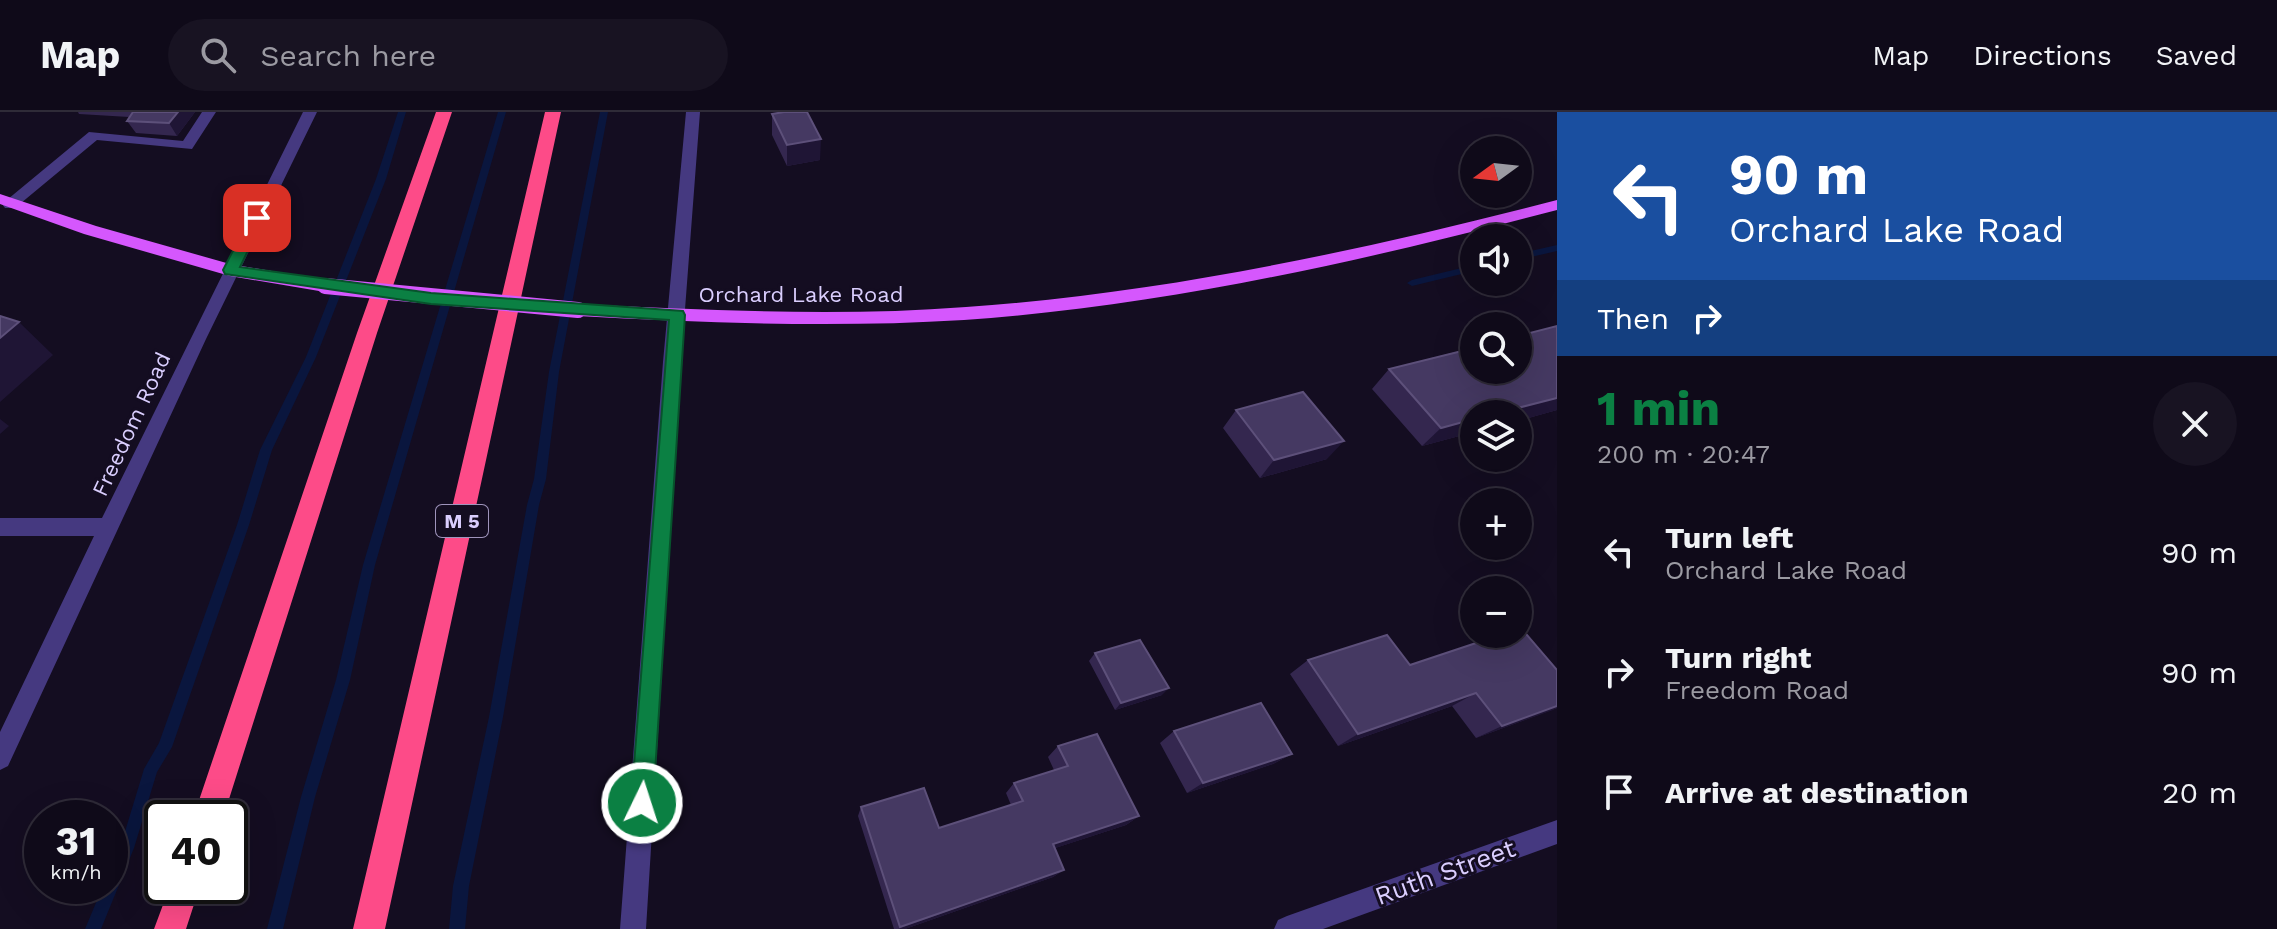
<!DOCTYPE html>
<meta charset="utf-8">
<style>
body{margin:0;font-family:"Work Sans",sans-serif;background:#181322;color:#f1f3f6;height:100vh;display:flex;flex-direction:column;font-size:30px;white-space:nowrap}
*{box-sizing:border-box;margin:0}
p{font-size:26px;color:#9b9aa2}
.icon{flex:none;width:44px;height:44px;fill:none;stroke:currentColor;stroke-width:2;stroke-linecap:round;stroke-linejoin:round}
.map{position:relative;flex:1;overflow:hidden}
.details{display:flex;flex-direction:column;background:#0f0a19;width:720px}
.details>*{flex:none}
.top-card{background:#1a4fa0;color:#fff;overflow:hidden}
.needle{width:52px;rotate:255deg}
.fabs{position:absolute;left:1460px;top:24px;display:grid;gap:16px}
.fabs a{display:grid;place-items:center;width:72px;height:72px;border-radius:50%;background:#0f0a19;box-shadow:0 8px 32px #0002,0 0 0 2px #2f2b38;font-size:40px}
.speed{position:absolute;left:24px;top:688px;display:flex;gap:16px;font-size:40px;font-weight:700;text-align:center}
.speed>*{display:grid;place-content:center;width:104px;height:104px;border-radius:50%;background:#0f0a19;box-shadow:0 8px 32px #0002,0 0 0 2px #2f2b38;line-height:1}
.speed small{font-size:20px;font-weight:400}
.speed .limit{border:4px solid #111;border-radius:12px;background:#fff;color:#111}
.pin{position:absolute;display:grid;place-items:center;width:68px;height:68px;color:#fff;margin:-34px;border-radius:16px;box-shadow:0 4px 12px #0006}
.me{position:absolute;width:88px;margin:-44px;rotate:4deg;stroke-linejoin:round;filter:drop-shadow(0 0 6px #0008)}
.turn{display:flex;align-items:center;gap:28px;height:168px;padding:0 40px;font-size:36px}
.turn .icon{width:104px;height:104px;stroke-width:2.5}
.turn b{display:block;font-size:56px;line-height:68px}
.then{display:flex;align-items:center;height:76px;padding:0 40px;background:#0003;gap:16px;font-size:30px}
.round{display:grid;place-items:center;flex:none;width:84px;height:84px;border-radius:42px;background:#181322}
.overview{display:flex;align-items:center;justify-content:space-between;height:136px;padding:0 40px}
h1{font-size:48px;font-weight:700;line-height:60px;color:#0b8043}
ul{padding:0;list-style:none}
li{display:flex;align-items:center;gap:24px;height:120px;padding:0 40px}
li div{flex:1}
li b{display:block;font-size:30px}
li em{font-style:normal}
header{display:flex;align-items:center;gap:48px;box-sizing:border-box;height:112px;padding:0 40px;background:#0f0a19;border-bottom:2px solid #2f2b38}
header strong{font-size:38px}
nav{display:flex;gap:44px;margin-inline-start:auto;font-size:28px}
.search{width:560px;height:72px;background:#181322;display:flex;align-items:center;gap:20px;box-sizing:border-box;padding:0 28px;border-radius:44px;color:#9b9aa2;font-size:30px}
main{display:flex;flex:1;min-height:0}
.map>svg:first-child{display:block}
</style>
<header>
<strong>Map</strong>
<div class="search"><svg class="icon" aria-label="search" viewBox="0 0 24 24"><circle cx="10" cy="10" r="6"/><path d="M15 15l6 6"/></svg>Search here</div>
<nav><a>Map</a><a>Directions</a><a>Saved</a></nav>
</header>
<main>
<div class="map">
<svg width="1557" height="817" viewBox="0 0 1557 817">
<rect width="100%" height="100%" fill="#140d21"/>
<g fill="none" stroke-linecap="round" stroke-linejoin="round">
<path fill="#0a163e" fill-rule="evenodd" d="M398 0H406L386 67 316 245 272 338 249 413 172 635 157 660 134 736 101 817H85L103 774H110V758L120 736 144 657 159 631 237 413 260 338 306 245 376 67Z
M498 0H506L375 453 350 568 315 685 283 817H267L301 685 336 568 363 453Z
M600 0H608L559 260 546 367 539 393 503 605 469 774 465 817H449L453 774 489 605 527 393 534 367 549 260Z
M1557 133V139L1518 148V142Z
M1474 153V159L1412 174 1407 171 1412 168Z"/>
<path fill="#453980" fill-rule="evenodd" d="M202 0H216L192 37 97 28 15 96H5L2 92 89 20 183 29Z
M303 0H317L206 227 8 654 0 658V620L94 424H0V406H102Z
M686 0H700L681 250 646 817H620L663 250Z
M1557 708V732L1323 817H1274L1278 808 1287 804Z"/>
<path fill="#d557fd" fill-rule="evenodd" d="M0 82 96 114 230 152 325 168 333 174 325 180 230 164 84 122 0 92Z
M1557 88V98C1363 149 1165 194 964 208 835 216 707 211 578 204L570 198 578 192C707 198 837 205 966 195 1167 181 1363 138 1557 88Z"/>
<path fill="#fd4b88" fill-rule="evenodd" d="M436 0H452L377 221 223 706H193L357 221Z
M545 0H561L385 817H353Z
M170 774H200L186 817H154Z"/>
<path stroke="#d557fd" stroke-width="16" d="M325 174 578 198"/>
</g>
<path fill="#34274f" d="M78 0H195L177 24 136 21 127 9 129 5 79 2Z
M772 2 820 48 787 54 772 23Z
M1557 214V298L1518 309V302H1474V320L1422 334 1372 277 1389 257Z
M1236 298 1327 347 1260 366 1223 316Z
M1095 541 1162 583 1115 598 1089 549Z
M1308 548 1410 553 1557 596 1476 626 1452 594 1338 634 1290 562Z
M1174 619 1292 642 1273 652 1187 681 1160 631Z
M1058 634 1139 704 1126 713 1055 736 1064 758 1053 765 905 817H894L858 704 861 695 939 716 1011 693 1006 681 1014 671 1054 658 1048 645Z"/>
<path fill="#1f1535" d="M178 0H195L177 24 169 11Z
M821 27 820 48 787 54V33Z
M19 210 53 243 0 290V226Z
M1557 286V298L1518 309V302H1494Z
M0 307 9 314 0 322Z
M1474 307V320L1422 334 1441 316Z
M1344 329 1327 347 1260 366 1274 348Z
M1169 576 1162 583 1115 598 1121 591Z
M1476 581 1452 594 1338 634 1358 622Z
M1557 594V596L1553 598 1476 626 1502 614Z
M1292 642 1273 652 1187 681 1203 671Z
M1139 704 1126 713 1043 740 1053 732Z
M1064 758 1053 765 905 817H898Z"/>
<path fill="#453962" stroke="#5d507a" stroke-width="2" d="M133 0H178L169 11 127 9Z
M784 0H807L821 27 787 33 772 2Z
M0 204 19 210 0 226Z
M1557 214V286L1494 302H1474V307L1441 316 1389 257 1474 236V258H1518V224Z
M1303 280 1344 329 1274 348 1236 298Z
M1521 516 1557 558V594L1502 614 1476 581 1358 622 1308 548 1387 523 1410 553 1503 522H1518V517Z
M1140 528 1169 576 1121 591 1095 541Z
M1261 591 1292 642 1203 671 1174 619Z
M1097 622 1139 704 1053 732 1064 758 900 815 861 695 924 676 939 716 1023 689 1014 671 1068 654 1058 634Z"/>
<path fill="#0b8043" stroke="#07532c" stroke-width="2" d="M257 101 264 106 240 155 431 181 683 199 685 203 653 691 650 699 642 702 634 699 631 691 669 208 431 192 225 162 223 158 250 106Z"/>
<g text-anchor="middle" stroke-width="6" stroke-linejoin="round" paint-order="stroke">
<rect fill="#140d21" stroke="#9f94bc" stroke-width="2" x="436" y="393" width="52" height="32" rx="6"/>
<g font-size="20" font-weight="bold" fill="#dacefe">
<text x="462" y="416">M 5</text>
</g>
<g font-size="22" fill="#dacefe" stroke="#140d21">
<text x="801" y="190">Orchard Lake Road</text>
<text transform="translate(131 312) rotate(-65)" y="8">Freedom Road</text>
</g>
<g font-size="26" fill="#dacefe" stroke="#140d21">
<text transform="translate(1445 760) rotate(-20)" y="9">Ruth Street</text>
</g>
</g>
</svg>
<div class="fabs">
<a><svg class="needle" viewBox="-14 -14 28 28"><path d="M0-13l5 13h-10z" fill="#e53935"/><path d="M0 13l5-13h-10z" fill="#9b9aa2"/></svg></a>
<a><svg class="icon" aria-label="sound" viewBox="0 0 24 24"><path d="M4 9h4l5-4v14l-5-4H4zM17 9q2 3 0 6"/></svg></a>
<a><svg class="icon" aria-label="search" viewBox="0 0 24 24"><circle cx="10" cy="10" r="6"/><path d="M15 15l6 6"/></svg></a>
<a><svg class="icon" aria-label="layers" viewBox="0 0 24 24"><path d="M12 4l9 5-9 5-9-5zM3 14l9 5 9-5"/></svg></a>
<a>+</a>
<a>−</a>
</div>
<div class="speed"><div>31<small>km/h</small></div><div class="limit">40</div></div>
<div class="pin" style="left:257px;top:106px;background:#d93025"><svg class="icon" aria-label="arrive" viewBox="0 0 24 24"><path d="M6 21V4h12l-3 4 3 4H6"/></svg></div>
<svg class="me" style="left:642px;top:691px" viewBox="-20 -20 40 40"><circle r="17" fill="#0b8043" stroke="#fff" stroke-width="3"/><path d="M0-11L8 9 0 5-8 9z" fill="#fff"/></svg>
</div>
<section class="details">
<div class="top-card">
<div class="turn"><svg class="icon" aria-label="left" viewBox="0 0 24 24"><path d="M17 20v-9H6M10 6l-5 5 5 5"/></svg><div><b>90 m</b>Orchard Lake Road</div></div>
<div class="then">Then<svg class="icon" aria-label="right" viewBox="0 0 24 24"><path d="M7 20v-9h11M14 6l5 5-5 5"/></svg></div>
</div>
<div class="overview"><div><h1>1 min</h1><p>200 m · 20:47</p></div><a class="round"><svg class="icon" aria-label="close" viewBox="0 0 24 24"><path d="M6 6l12 12M18 6L6 18"/></svg></a></div>
<ul>
<li><svg class="icon" aria-label="left" viewBox="0 0 24 24"><path d="M17 20v-9H6M10 6l-5 5 5 5"/></svg><div><b>Turn left</b><p>Orchard Lake Road</p></div><em>90 m</em></li>
<li><svg class="icon" aria-label="right" viewBox="0 0 24 24"><path d="M7 20v-9h11M14 6l5 5-5 5"/></svg><div><b>Turn right</b><p>Freedom Road</p></div><em>90 m</em></li>
<li><svg class="icon" aria-label="arrive" viewBox="0 0 24 24"><path d="M6 21V4h12l-3 4 3 4H6"/></svg><div><b>Arrive at destination</b></div><em>20 m</em></li>
</ul>
</section>
</main>
